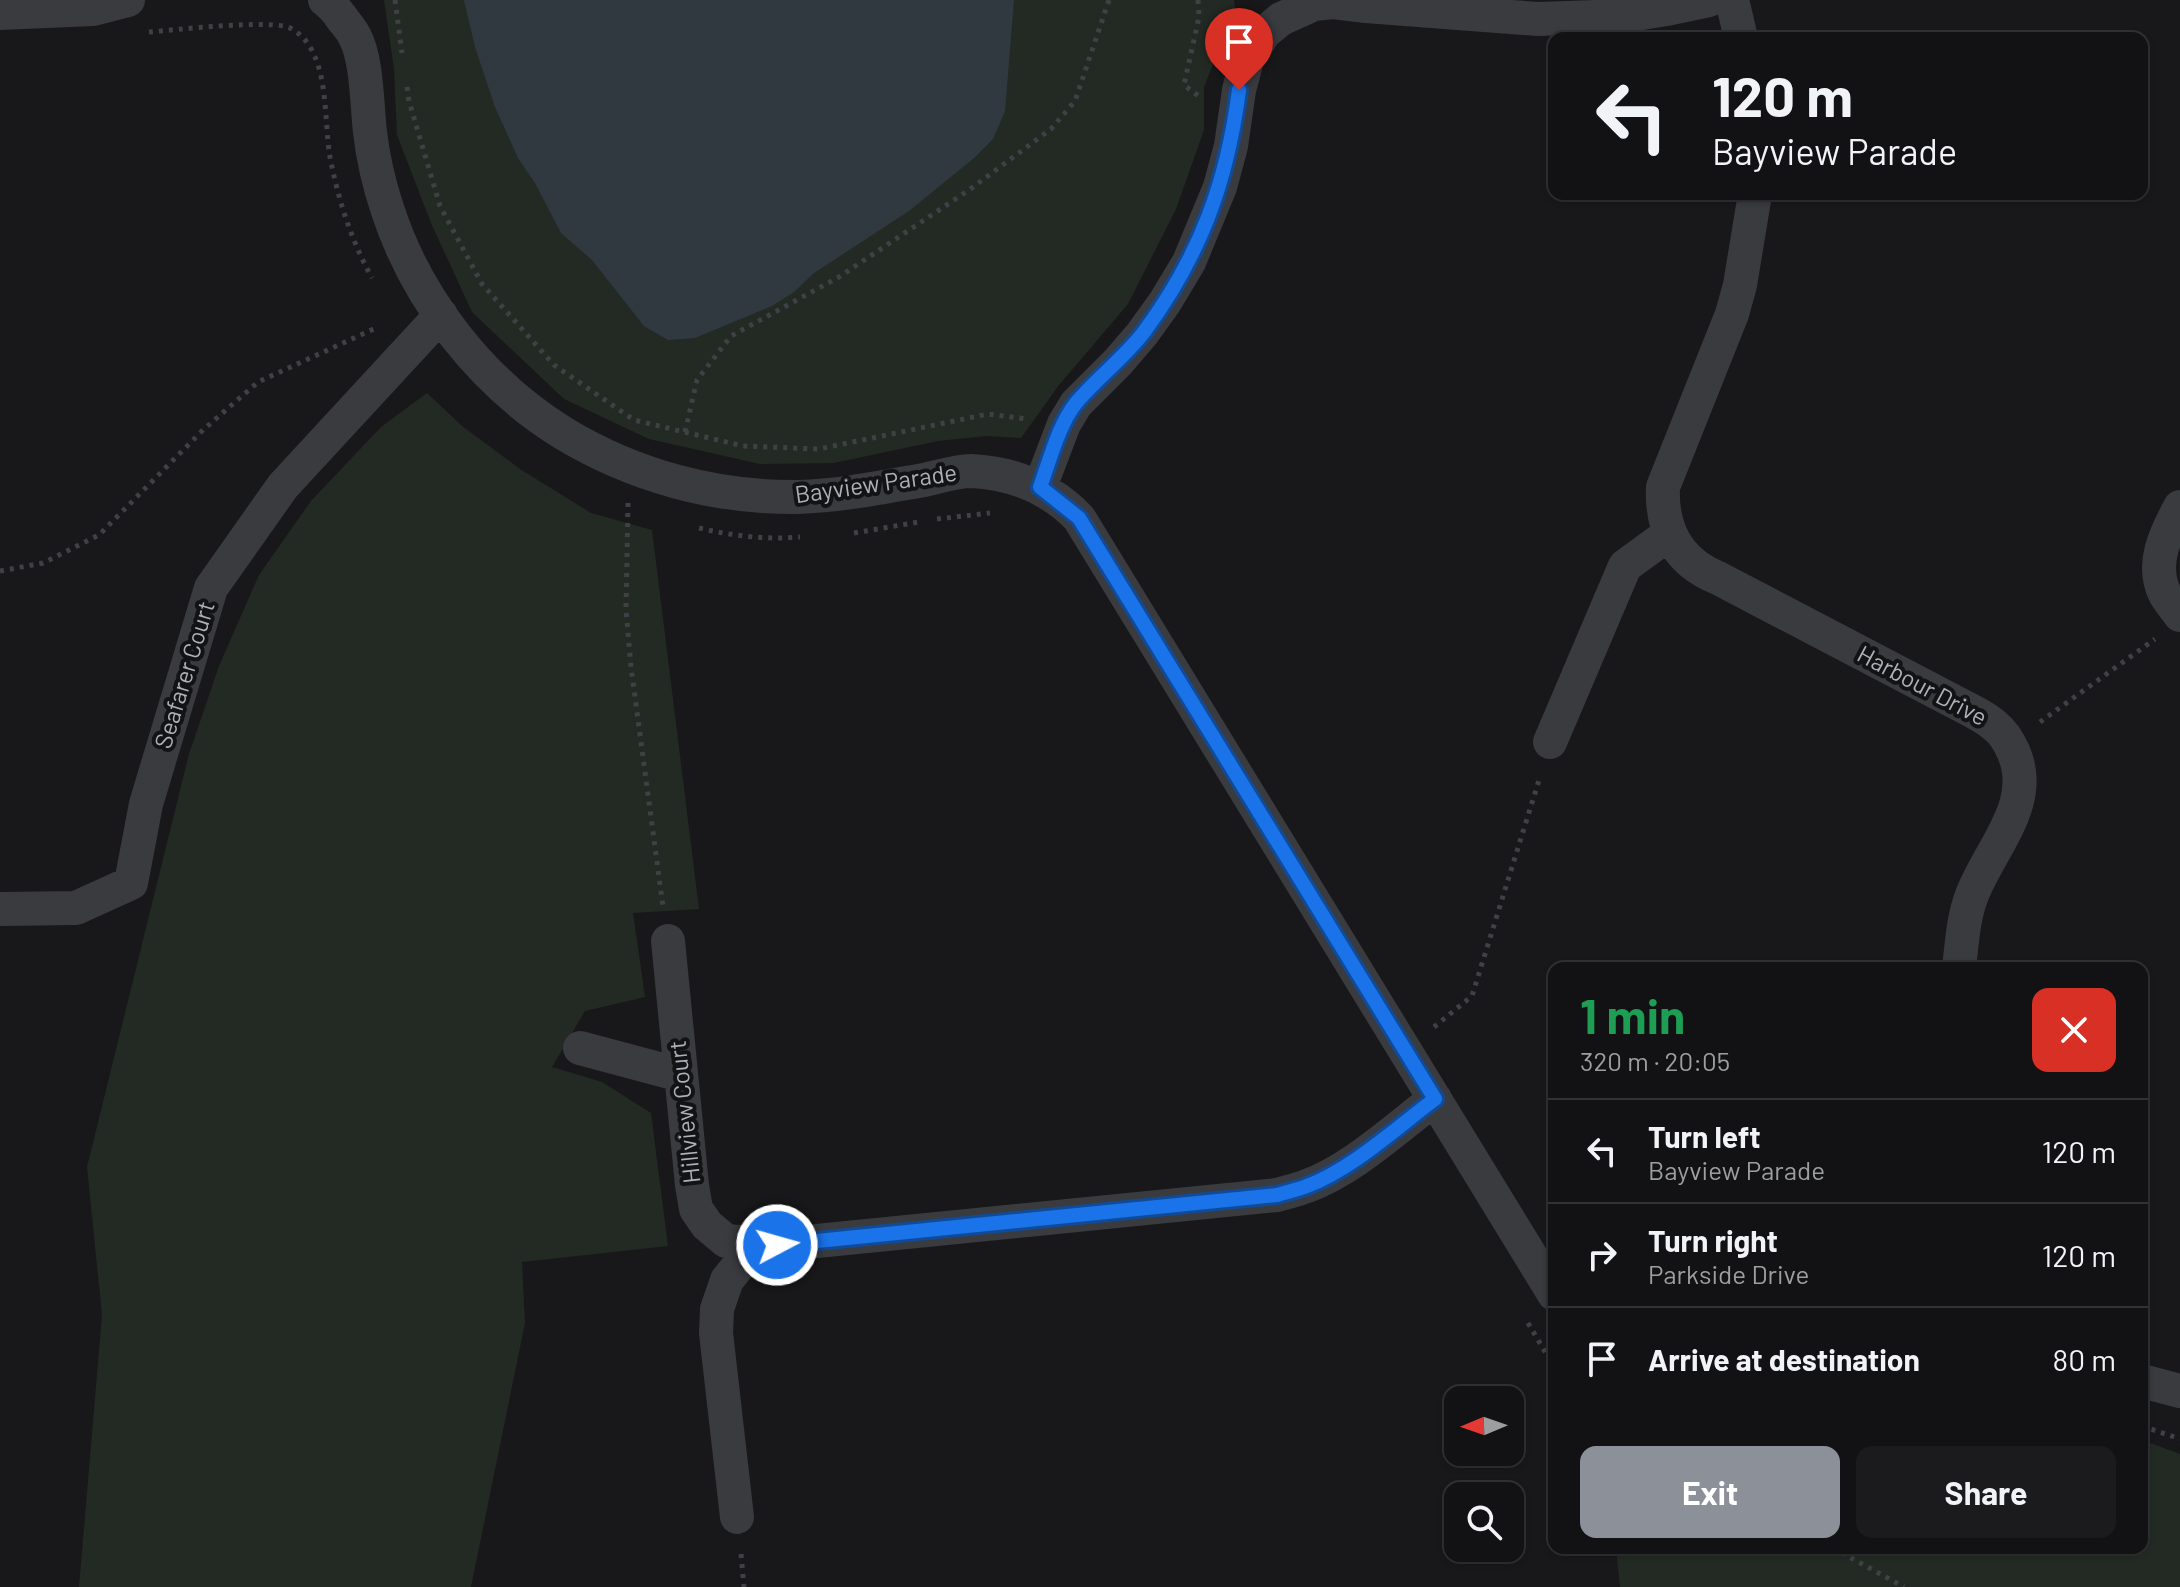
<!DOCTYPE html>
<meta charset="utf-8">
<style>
body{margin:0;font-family:Barlow,sans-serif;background:#1b1b1d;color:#f1f3f6;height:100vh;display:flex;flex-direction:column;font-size:30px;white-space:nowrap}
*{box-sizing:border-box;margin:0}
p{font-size:26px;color:#9c9ea0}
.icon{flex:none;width:44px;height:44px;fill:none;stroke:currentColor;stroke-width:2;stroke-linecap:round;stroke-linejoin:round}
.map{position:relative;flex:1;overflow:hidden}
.side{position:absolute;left:1548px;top:962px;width:600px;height:592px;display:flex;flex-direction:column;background:#121214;border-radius:16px;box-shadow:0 2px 6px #0004,0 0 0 2px #313234}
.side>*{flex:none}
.hud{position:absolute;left:1548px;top:32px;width:600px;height:168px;border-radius:16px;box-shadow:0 2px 6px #0004,0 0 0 2px #313234;background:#121214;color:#f1f3f6;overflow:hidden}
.needle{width:52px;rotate:268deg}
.fabs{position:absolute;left:1444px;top:1386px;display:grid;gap:16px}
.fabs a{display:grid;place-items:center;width:80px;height:80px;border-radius:16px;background:#121214;box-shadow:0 2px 6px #0004,0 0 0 2px #313234;font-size:40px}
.pin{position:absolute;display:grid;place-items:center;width:68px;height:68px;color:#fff;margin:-82px -34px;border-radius:50% 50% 50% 0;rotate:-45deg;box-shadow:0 0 8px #0007}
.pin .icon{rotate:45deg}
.me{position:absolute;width:88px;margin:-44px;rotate:84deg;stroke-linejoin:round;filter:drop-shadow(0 0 6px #0008)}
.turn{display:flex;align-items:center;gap:28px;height:168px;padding:0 32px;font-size:36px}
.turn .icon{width:104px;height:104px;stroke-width:2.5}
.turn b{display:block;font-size:56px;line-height:68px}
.round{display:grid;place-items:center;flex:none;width:84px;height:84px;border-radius:16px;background:#1b1b1d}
.overview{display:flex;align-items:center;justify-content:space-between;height:136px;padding:0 32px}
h1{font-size:48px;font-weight:700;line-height:60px;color:#1e9e55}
.cta{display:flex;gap:16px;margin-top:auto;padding:16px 32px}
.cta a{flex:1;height:92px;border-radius:16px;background:#8c9099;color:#fff;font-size:32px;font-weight:700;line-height:92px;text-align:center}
.cta a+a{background:#1b1b1d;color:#f1f3f6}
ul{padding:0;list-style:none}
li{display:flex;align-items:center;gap:24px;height:104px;padding:0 32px;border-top:2px solid #313234}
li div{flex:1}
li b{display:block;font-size:30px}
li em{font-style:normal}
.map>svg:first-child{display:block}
</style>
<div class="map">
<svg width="2180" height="1587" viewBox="0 0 2180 1587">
<rect width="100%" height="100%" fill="#18181a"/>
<path fill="#232a24" d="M384 0H1234L1235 8 1204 87V130L1176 209 1128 304 1059 385 1021 438 986 436 938 441 834 463 760 464 649 439 564 399 472 312 431 223 397 135 394 69Z
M427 393 462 426 520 469 591 513 652 530 699 909 633 913 645 997 585 1011 552 1067 602 1082 651 1113 668 1246 522 1262 525 1323 471 1587H79L102 1315 87 1167 189 754 219 666 259 575 311 501 381 427Z
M2142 1440 2180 1454V1587H1620L1616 1548H2142Z"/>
<path fill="#313940" d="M464 0H1014L1005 111 993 139 974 158 909 211 814 273 794 292 772 306 695 338 668 340 644 326 592 260 561 233 535 183 518 158 495 107 475 47Z"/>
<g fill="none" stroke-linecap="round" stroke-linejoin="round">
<path stroke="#404146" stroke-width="5" stroke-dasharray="4 6" stroke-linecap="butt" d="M395 0 402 53
M1198 0 1199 17 1184 85 1200 97
M149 32C174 30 272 19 290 28 331 49 323 118 330 157 338 199 351 240 372 278
M407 87 409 101 440 206 482 284 554 365 634 420 743 446 819 449 988 414 1027 419
M685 432 697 380 731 336 839 277 969 190 1051 129 1075 101 1109 0
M628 503 626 610 631 667 663 907
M937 519 990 513
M699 528C733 536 766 540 800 537
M854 533 919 522
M0 571 43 563 99 535 203 430 258 382 378 327
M2040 722 2155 639
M1434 1027 1472 996 1540 777
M1528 1323 1554 1367
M2142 1426 2180 1439
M1833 1548 1904 1587
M741 1554 744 1587"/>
<path stroke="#3a3b3f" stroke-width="34" d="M325 0C332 5 336 10 341 17 346 24 352 30 355 37 367 59 367 106 370 132 373 158 379 184 387 208 416 299 482 383 563 433 634 476 715 498 798 497 839 496 884 487 924 480 939 477 956 471 971 471 1013 473 1050 488 1079 518L1554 1294
M1732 0 1741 38
M0 13 93 9 128 0
M1755 194 1740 285 1732 314 1663 487C1661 530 1678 562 1718 578L1974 712C1981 716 1989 720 1995 726 2003 732 2009 742 2013 751 2037 803 1990 848 1972 895 1963 918 1962 943 1959 968
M1040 487 1064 424 1076 404 1118 362 1142 334 1165 302 1189 262 1220 187 1231 146 1239 90 1247 60 1264 33 1281 19 1314 4 1333 2 1366 6 1538 19 1624 16 1666 9 1709 0
M2180 507C2166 533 2150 564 2165 594 2169 601 2175 608 2180 615
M1550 742 1625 566 1669 534
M0 909 76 908 131 883 146 804 211 588 283 486 441 315
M668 941 692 1185 696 1209 707 1225 726 1241 777 1245 1277 1195C1287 1192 1297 1190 1307 1186 1353 1169 1396 1128 1435 1099
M580 1048 681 1075
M2142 1381 2180 1391
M737 1517 716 1333 717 1309 727 1280 756 1244"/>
</g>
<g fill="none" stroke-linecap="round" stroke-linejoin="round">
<defs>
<path id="route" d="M777 1245 1277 1195C1286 1192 1297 1190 1307 1186 1352 1169 1396 1128 1435 1099L1079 518 1040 487C1050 460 1058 426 1076 403 1097 378 1124 358 1144 332 1200 256 1227 183 1239 90"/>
</defs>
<use href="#route" stroke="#114b97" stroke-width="20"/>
<use href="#route" stroke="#1a73e8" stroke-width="14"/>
</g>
<g text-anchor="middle" stroke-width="8" stroke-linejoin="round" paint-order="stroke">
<g font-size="24" fill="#acb0b9" stroke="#131315">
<text transform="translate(876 484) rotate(-8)" y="8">Bayview Parade</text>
<text transform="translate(185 675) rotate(-73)" y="8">Seafarer Court</text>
<text transform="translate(1922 686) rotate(28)" y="8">Harbour Drive</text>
<text transform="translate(685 1112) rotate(-96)" y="8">Hillview Court</text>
</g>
</g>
</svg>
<div class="fabs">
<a><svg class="needle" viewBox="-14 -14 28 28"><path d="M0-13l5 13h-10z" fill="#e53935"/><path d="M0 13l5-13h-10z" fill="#9c9ea0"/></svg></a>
<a><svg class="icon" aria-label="search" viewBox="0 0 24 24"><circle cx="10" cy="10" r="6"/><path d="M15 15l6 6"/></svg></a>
</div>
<div class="pin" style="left:1239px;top:90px;background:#d93025"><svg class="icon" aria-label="arrive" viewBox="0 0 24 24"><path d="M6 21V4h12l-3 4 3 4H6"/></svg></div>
<svg class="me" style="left:777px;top:1245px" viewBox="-20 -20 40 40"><circle r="17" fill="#1a73e8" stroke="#fff" stroke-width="3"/><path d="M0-11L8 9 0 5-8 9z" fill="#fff"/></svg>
<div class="hud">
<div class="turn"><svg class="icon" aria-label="left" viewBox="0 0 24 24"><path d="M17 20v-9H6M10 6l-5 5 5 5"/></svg><div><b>120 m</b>Bayview Parade</div></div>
</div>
<section class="side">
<div class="overview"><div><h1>1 min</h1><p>320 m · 20:05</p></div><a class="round" style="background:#d93025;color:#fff"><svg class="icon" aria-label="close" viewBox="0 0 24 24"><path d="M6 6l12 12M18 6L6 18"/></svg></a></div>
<ul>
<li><svg class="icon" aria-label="left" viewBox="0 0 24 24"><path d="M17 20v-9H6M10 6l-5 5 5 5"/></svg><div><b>Turn left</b><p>Bayview Parade</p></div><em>120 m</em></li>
<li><svg class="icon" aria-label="right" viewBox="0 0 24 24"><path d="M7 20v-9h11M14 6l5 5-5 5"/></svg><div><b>Turn right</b><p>Parkside Drive</p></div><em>120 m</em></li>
<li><svg class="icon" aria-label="arrive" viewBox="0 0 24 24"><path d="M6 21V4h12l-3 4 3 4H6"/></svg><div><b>Arrive at destination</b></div><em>80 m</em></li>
</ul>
<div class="cta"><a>Exit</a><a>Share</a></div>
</section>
</div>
